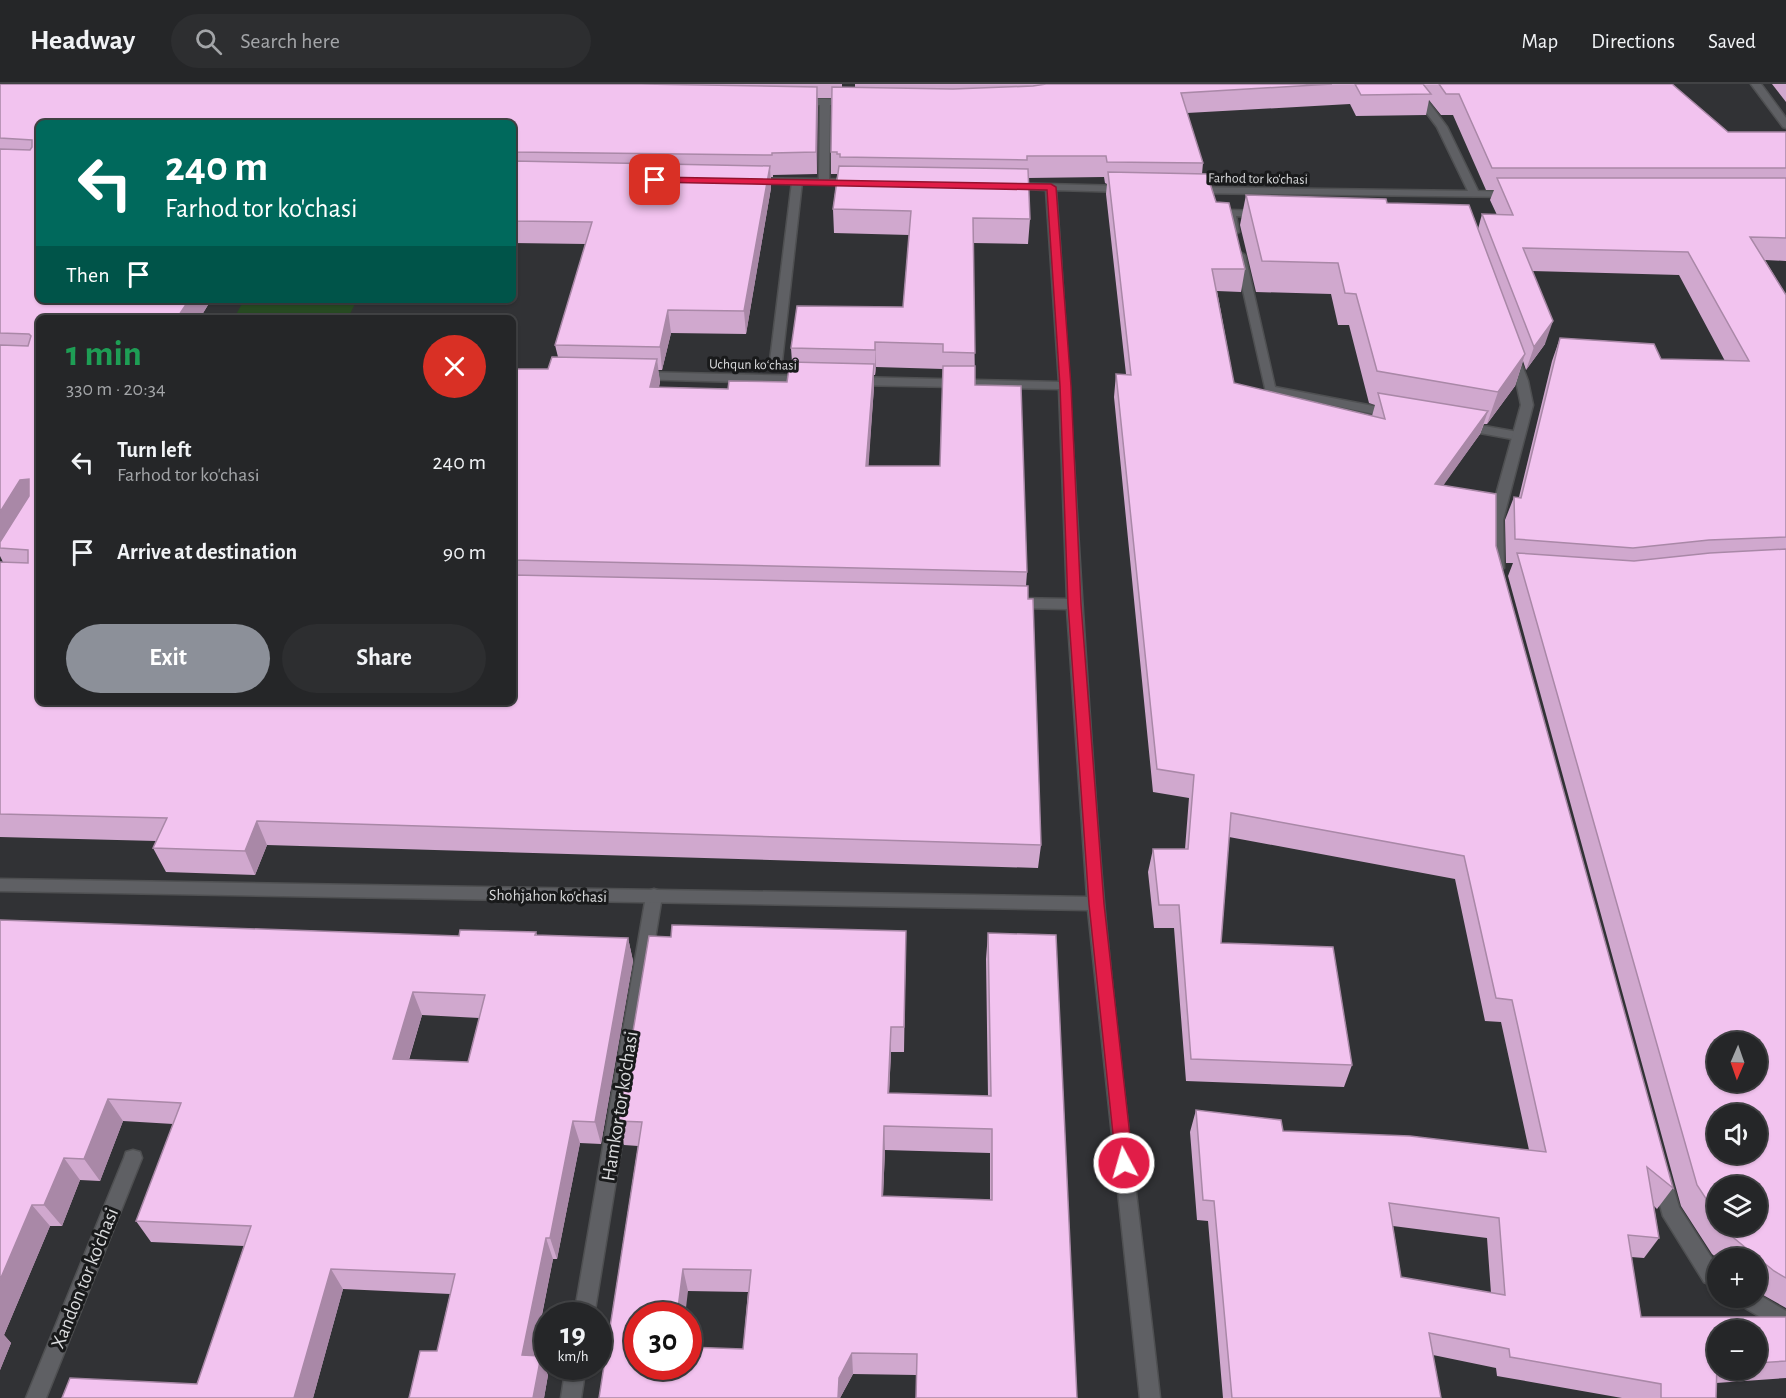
<!DOCTYPE html>
<meta charset="utf-8">
<style>
body{margin:0;font-family:"Alegreya Sans",sans-serif;background:#2d2e30;color:#f1f3f6;height:100vh;display:flex;flex-direction:column;font-size:22px;white-space:nowrap}
*{box-sizing:border-box;margin:0}
p{font-size:20px;color:#a3a5a8}
.icon{flex:none;width:33px;height:33px;fill:none;stroke:currentColor;stroke-width:2;stroke-linecap:round;stroke-linejoin:round}
.map{position:relative;flex:1;overflow:hidden}
.sheet{position:absolute;left:36px;top:231px;width:480px;height:390px;display:flex;flex-direction:column;background:#252628;border-radius:9px;box-shadow:0 2px 4px #0004,0 0 0 2px #424345}
.sheet>*{flex:none}
.guide{position:absolute;left:36px;top:36px;width:480px;height:183px;border-radius:9px;box-shadow:0 2px 4px #0004,0 0 0 2px #424345;background:#00695c;color:#fff;overflow:hidden}
.needle{width:39px;rotate:182deg}
.tools{position:absolute;left:1707px;top:948px;display:grid;gap:12px}
.tools a{display:grid;place-items:center;width:60px;height:60px;border-radius:50%;background:#252628;box-shadow:0 2px 4px #0004,0 0 0 2px #424345;font-size:30px}
.speed{position:absolute;left:534px;top:1218px;display:flex;gap:12px;font-size:30px;font-weight:700;text-align:center}
.speed>*{display:grid;place-content:center;width:78px;height:78px;border-radius:50%;background:#252628;box-shadow:0 2px 4px #0004,0 0 0 2px #424345;line-height:1}
.speed small{font-size:15px;font-weight:400}
.speed .limit{border:9px solid #d22;background:#fff;color:#111}
.pin{position:absolute;display:grid;place-items:center;width:51px;height:51px;color:#fff;margin:-26px;border-radius:12px;box-shadow:0 3px 9px #0006}
.me{position:absolute;width:66px;margin:-33px;rotate:354deg;stroke-linejoin:round;filter:drop-shadow(0 0 4px #0008)}
.turn{display:flex;align-items:center;gap:21px;height:126px;padding:0 30px;font-size:27px}
.turn .icon{width:78px;height:78px;stroke-width:2.5}
.turn b{display:block;font-size:42px;line-height:51px}
.then{display:flex;align-items:center;height:57px;padding:0 30px;background:#0003;gap:12px;font-size:22px}
.round{display:grid;place-items:center;flex:none;width:63px;height:63px;border-radius:32px;background:#2d2e30}
.headline{display:flex;align-items:center;justify-content:space-between;height:102px;padding:0 30px}
h1{font-size:36px;font-weight:700;line-height:45px;color:#1e9e55}
.action{display:flex;gap:12px;margin-top:auto;padding:12px 30px}
.action a{flex:1;height:69px;border-radius:36px;background:#8c9099;color:#fff;font-size:24px;font-weight:700;line-height:69px;text-align:center}
.action a+a{background:#2d2e30;color:#f1f3f6}
ul{padding:0;list-style:none}
li{display:flex;align-items:center;gap:18px;height:90px;padding:0 30px}
li div{flex:1}
li b{display:block;font-size:22px}
li em{font-style:normal}
header{display:flex;align-items:center;gap:36px;box-sizing:border-box;height:84px;padding:0 30px;background:#252628;border-bottom:2px solid #424345}
header strong{font-size:28px}
nav{display:flex;gap:33px;margin-inline-start:auto;font-size:21px}
.search{width:420px;height:54px;background:#2d2e30;display:flex;align-items:center;gap:15px;box-sizing:border-box;padding:0 21px;border-radius:33px;color:#a3a5a8;font-size:22px}
.map>svg:first-child{display:block}
</style>
<header>
<strong>Headway</strong>
<div class="search"><svg class="icon" aria-label="search" viewBox="0 0 24 24"><circle cx="10" cy="10" r="6"/><path d="M15 15l6 6"/></svg>Search here</div>
<nav><a>Map</a><a>Directions</a><a>Saved</a></nav>
</header>
<div class="map">
<svg width="1786" height="1314" viewBox="0 0 1786 1314">
<rect width="100%" height="100%" fill="#313235"/>
<path fill="#274a22" d="M244 216H357L348 234H234Z"/>
<g fill="none" stroke-linecap="round" stroke-linejoin="round">
<defs>
<path id="service" d="M1751 0H1761L1786 34V44L1783 43Z
M797 95 802 98 782 277 776 281 770 277 792 98Z
M1230 126 1262 127 1267 130 1262 133 1236 132 1239 148 1234 151 1229 148 1225 129Z
M1240 168 1245 171 1275 303 1394 326 1398 327V333L1394 334 1266 308 1235 171Z
M1462 338 1518 348 1524 352 1518 356 1458 345 1456 342Z
M654 805 660 807 662 812 594 1232H574L646 812 648 807Z
M133 1066 140 1068 142 1074 46 1314H26L124 1074 126 1068Z
M566 1282H586L581 1314H561Z"/>
<path id="minor" d="M1405 0H1415L1447 43 1478 107 1512 108 1517 111 1516 113 1191 109 1186 106 1191 103 1468 107 1437 43Z
M825 15 852 16 857 19 852 22 830 21 829 95 855 96 860 99 859 101 746 99 745 97 750 94 819 95 820 21H798L793 18 798 15Z
M1008 99 1125 102 1130 105 1125 108 1056 106C1074 343 1083 581 1104 818 1119 983 1142 1149 1160 1314H1140L1088 826 0 807V795L1087 813 1067 525 1014 524 1007 519 1014 514 1067 515 1059 305 855 301 849 297 855 293 1059 298 1046 106 1004 104V100Z
M1512 268 1518 271 1528 297 1533 321 1503 436 1504 484 1497 488 1490 484 1489 436 1521 321 1516 297 1506 271Z
M639 288 807 292 813 296 807 300 635 295 633 292Z
M1662 1086 1669 1089 1679 1123 1718 1184V1204L1704 1198 1663 1132 1653 1095 1655 1089Z
M1756 1209 1786 1227V1248L1740 1221 1737 1214H1756Z"/>
</defs>
<use href="#service" stroke="#4f5052" stroke-width="3"/>
<use href="#minor" stroke="#4f5052" stroke-width="3"/>
<use href="#service" fill="#5f6064" fill-rule="evenodd"/>
<use href="#minor" fill="#5f6064" fill-rule="evenodd"/>
</g>
<path fill="#d0a8ce" fill-rule="evenodd" d="M0 0H842V3L855 4V0H1672L1728 48H1786V177L1765 176 1786 211V1224L1756 1207V1174L1718 1175 1712 1170 1681 1122 1508 492 1513 479H1506L1505 436 1514 413H1519L1552 277 1560 254 1661 275 1725 277 1679 191 1532 187 1545 260 1526 286 1523 277 1515 302 1487 340H1484L1480 350 1443 401 1496 462 1673 1104 1657 1125 1654 1122 1659 1154 1644 1174 1631 1173 1641 1233H1786V1294L1716 1299V1314H1622L1497 1292 1496 1284 1433 1271 1441 1314H1223L1208 1137 1197 1136 1190 1048 1196 1026 1283 1047 1529 1066 1501 938 1485 937 1455 795 1229 753 1221 859 1352 981 1344 1003 1186 997 1174 844H1154L1148 788 1153 765H1185L1189 714 1153 708 1114 313 1116 290H1126L1106 110 1107 100 1105 99 1104 93 1028 94 1030 135 1028 160 973 159 975 301 1027 488 1026 502 1041 761 1038 784 267 761 255 791 166 788 153 764 156 757 0 753V478H3L0 472ZM817 14H831V90H837V92L833 125 834 149 909 151 903 223 791 264 792 278 787 298 728 305 659 303 660 298 658 286H662L671 249 746 250 771 104V93H773V91L817 90ZM1429 16 1441 31H1453L1486 106H1494L1490 116 1497 131 1482 130 1478 145 1387 119 1246 111 1240 141 1256 208 1331 210 1338 241H1349L1369 319 1375 321 1372 332 1234 299 1217 207 1241 208 1245 185 1216 118 1202 90 1203 79 1187 29 1350 20 1356 32 1426 31ZM39 39H513V159L586 160 555 261 558 273 548 285H513V618L39 234H200L211 216H39ZM876 283 943 285 940 382H868L874 303V291H875ZM1718 1102 1756 1142H1718ZM1393 1142 1487 1154 1491 1209 1401 1193ZM1718 1246H1756V1286H1718Z
M1772 0H1786V18Z
M0 836 459 852 536 848 537 851 628 854 633 877 601 1060 580 1059 557 1175H553L534 1272 548 1291 544 1314H409L437 1267 450 1210 343 1205 313 1314H62L197 1300 244 1162 151 1158 136 1137 173 1040 123 1037 100 1097 80 1096 62 1142H50L4 1251 11 1259 0 1286ZM422 931 479 934 468 978 409 976Z
M906 847 904 968H891L889 1009 988 1012 986 875 988 849 1077 1314 916 1291 853 1290 840 1314H599L638 1062 624 1061 618 1037 671 853ZM885 1066 990 1069V1116L883 1112ZM688 1207 748 1208 743 1265 638 1282Z"/>
<path fill="#a988a7" d="M817 3 818 24 817 90 816 68Z
M770 82 771 104 746 250 744 227Z
M189 216H211L200 234H177Z
M668 226 671 249 662 286 660 263Z
M1553 237 1545 260 1526 286 1534 263Z
M875 258 876 283 875 291Z
M1525 270 1515 302 1487 340 1498 308Z
M657 275 660 298 653 326 650 303Z
M874 280V303L867 405 866 382Z
M1488 327 1480 350 1428 423 1435 400Z
M29 395 39 415 0 464V428L20 396Z
M257 737 267 761 255 791 245 767Z
M628 854 633 877 601 1060 595 1038Z
M413 908 422 931 402 998 393 975Z
M891 943V968L888 1033V1009Z
M108 1015 123 1037 100 1097 84 1075Z
M573 1037 580 1059 557 1175 550 1154Z
M884 1042 885 1066 882 1136V1112Z
M64 1074 80 1096 62 1142 44 1121Z
M32 1121 50 1142 4 1251 11 1259 0 1286V1196Z
M546 1154 553 1175 530 1290 522 1271Z
M331 1185 343 1205 313 1314H294Z
M683 1185 688 1207 685 1232H677Z
M852 1269 853 1290 840 1314H838L839 1294Z
M541 1272 548 1291 544 1314H533Z"/>
<path fill="#f2c3ef" stroke="#a988a7" stroke-width="1.5" fill-rule="evenodd" d="M0 0H641L817 3 816 68 772 69V71L513 68V39H39V216H189L177 234H39V618H513V491L1028 502V515H1033L1041 761 257 737 245 767 153 764 167 734 0 730V478L28 479V466L0 464V458L29 412V395L20 396 0 428V261L28 262 31 252 29 250 0 249V65L30 66 32 63V56L0 54Z
M1046 0H1332L1181 9 1203 79 1107 78 1106 72H1027V76L840 73V70H837V68H831L832 3 953 5 1033 2Z
M1355 0H1423L1431 10 1361 11Z
M1439 0H1672L1728 48H1786V84H1492L1459 10H1446Z
M513 77 770 82 744 227 668 226 660 263 555 261 592 138 513 137Z
M839 82 1028 85 1030 135 973 134 975 269 943 268V260L875 258V266L791 264 797 222 903 223 911 127 833 125Z
M1108 88 1207 90 1216 118 1229 119 1245 185H1212L1234 299 1385 335 1378 309 1488 327 1435 400 1496 410V462L1673 1104 1647 1083 1659 1154 1628 1151 1641 1233H1786V1277L1756 1279V1246H1718L1716 1314H1661V1300L1510 1273 1509 1265 1429 1249 1441 1314H1232L1214 1117 1203 1116 1196 1026 1281 1036 1283 1047 1410 1052 1546 1068 1512 916 1496 914 1464 772 1231 729 1221 859 1333 863 1352 981 1191 975 1179 821H1159L1153 765H1188L1194 691 1157 685 1116 290 1131 291ZM1389 1119 1499 1134 1505 1211 1401 1193Z
M1497 94H1786V154L1750 153 1786 211V453L1709 456 1633 464 1515 455 1514 413 1521 414 1560 254 1654 260 1661 275 1749 277 1688 168 1523 164 1553 237 1534 263 1482 130 1513 131Z
M1246 111 1386 115 1387 119 1469 121 1525 270 1498 308 1377 287 1356 210 1345 209 1338 179 1262 177Z
M552 273 657 275 650 303 728 305 729 297 787 298 790 278 874 280 866 382H940L943 282H975V301L1021 302 1027 488 513 476V285H548Z
M1786 465V1194L1774 1187 1729 1150 1723 1142H1756V1102H1718V1133L1697 1101 1517 469 1634 477 1710 469ZM1718 958H1756V998H1718ZM1718 1030H1756V1070H1718Z
M0 836 459 852 460 846 536 848 535 851 628 854 595 1038 573 1037 550 1154H546L522 1271 541 1272 533 1314H409L420 1267H437L455 1190 331 1185 294 1314H62L70 1294 197 1300 251 1142 136 1137 181 1019 108 1015 84 1075 64 1074 44 1121H32L0 1196ZM413 908 485 911 468 978 393 975Z
M672 841 906 847 904 943H891L888 1009 991 1012 988 849 1056 851 1077 1314H916L917 1270 852 1269 839 1294 838 1314H599L642 1038 618 1037 649 852 671 853ZM884 1042 992 1045V1116L882 1112ZM683 1185 751 1186 743 1265 688 1263V1282H638V1232H677Z"/>
<path fill="#e11d48" stroke="#92132f" stroke-width="1.5" d="M655 93 1051 100 1056 103 1071 302 1081 520 1104 820 1133 1079 1130 1084 1124 1087 1118 1084 1116 1079 1089 820 1068 520 1060 302 1047 106 651 98V94Z"/>
<g text-anchor="middle" stroke-width="6" stroke-linejoin="round" paint-order="stroke">
<g font-size="14" fill="#dadbdd" stroke="#191a1b">
<text transform="translate(1258 94) rotate(1)" y="5">Farhod tor ko'chasi</text>
<text transform="translate(753 280) rotate(1)" y="5">Uchqun koʻchasi</text>
</g>
<g font-size="16" fill="#dadbdd" stroke="#191a1b">
<text transform="translate(548 811) rotate(1)" y="6">Shohjahon ko'chasi</text>
</g>
<g font-size="20" fill="#dadbdd" stroke="#191a1b">
<text transform="translate(619 1022) rotate(-81)" y="7">Hamkor tor ko'chasi</text>
<text transform="translate(84 1194) rotate(-68)" y="7">Xandon tor ko'chasi</text>
</g>
</g>
</svg>
<div class="tools">
<a><svg class="needle" viewBox="-14 -14 28 28"><path d="M0-13l5 13h-10z" fill="#e53935"/><path d="M0 13l5-13h-10z" fill="#a3a5a8"/></svg></a>
<a><svg class="icon" aria-label="sound" viewBox="0 0 24 24"><path d="M4 9h4l5-4v14l-5-4H4zM17 9q2 3 0 6"/></svg></a>
<a><svg class="icon" aria-label="layers" viewBox="0 0 24 24"><path d="M12 4l9 5-9 5-9-5zM3 14l9 5 9-5"/></svg></a>
<a>+</a>
<a>−</a>
</div>
<div class="speed"><div>19<small>km/h</small></div><div class="limit">30</div></div>
<div class="pin" style="left:655px;top:96px;background:#d93025"><svg class="icon" aria-label="arrive" viewBox="0 0 24 24"><path d="M6 21V4h12l-3 4 3 4H6"/></svg></div>
<svg class="me" style="left:1124px;top:1079px" viewBox="-20 -20 40 40"><circle r="17" fill="#e11d48" stroke="#fff" stroke-width="3"/><path d="M0-11L8 9 0 5-8 9z" fill="#fff"/></svg>
<div class="guide">
<div class="turn"><svg class="icon" aria-label="left" viewBox="0 0 24 24"><path d="M17 20v-9H6M10 6l-5 5 5 5"/></svg><div><b>240 m</b>Farhod tor ko'chasi</div></div>
<div class="then">Then<svg class="icon" aria-label="arrive" viewBox="0 0 24 24"><path d="M6 21V4h12l-3 4 3 4H6"/></svg></div>
</div>
<section class="sheet">
<div class="headline"><div><h1>1 min</h1><p>330 m · 20:34</p></div><a class="round" style="background:#d93025;color:#fff"><svg class="icon" aria-label="close" viewBox="0 0 24 24"><path d="M6 6l12 12M18 6L6 18"/></svg></a></div>
<ul>
<li><svg class="icon" aria-label="left" viewBox="0 0 24 24"><path d="M17 20v-9H6M10 6l-5 5 5 5"/></svg><div><b>Turn left</b><p>Farhod tor ko'chasi</p></div><em>240 m</em></li>
<li><svg class="icon" aria-label="arrive" viewBox="0 0 24 24"><path d="M6 21V4h12l-3 4 3 4H6"/></svg><div><b>Arrive at destination</b></div><em>90 m</em></li>
</ul>
<div class="action"><a>Exit</a><a>Share</a></div>
</section>
</div>
